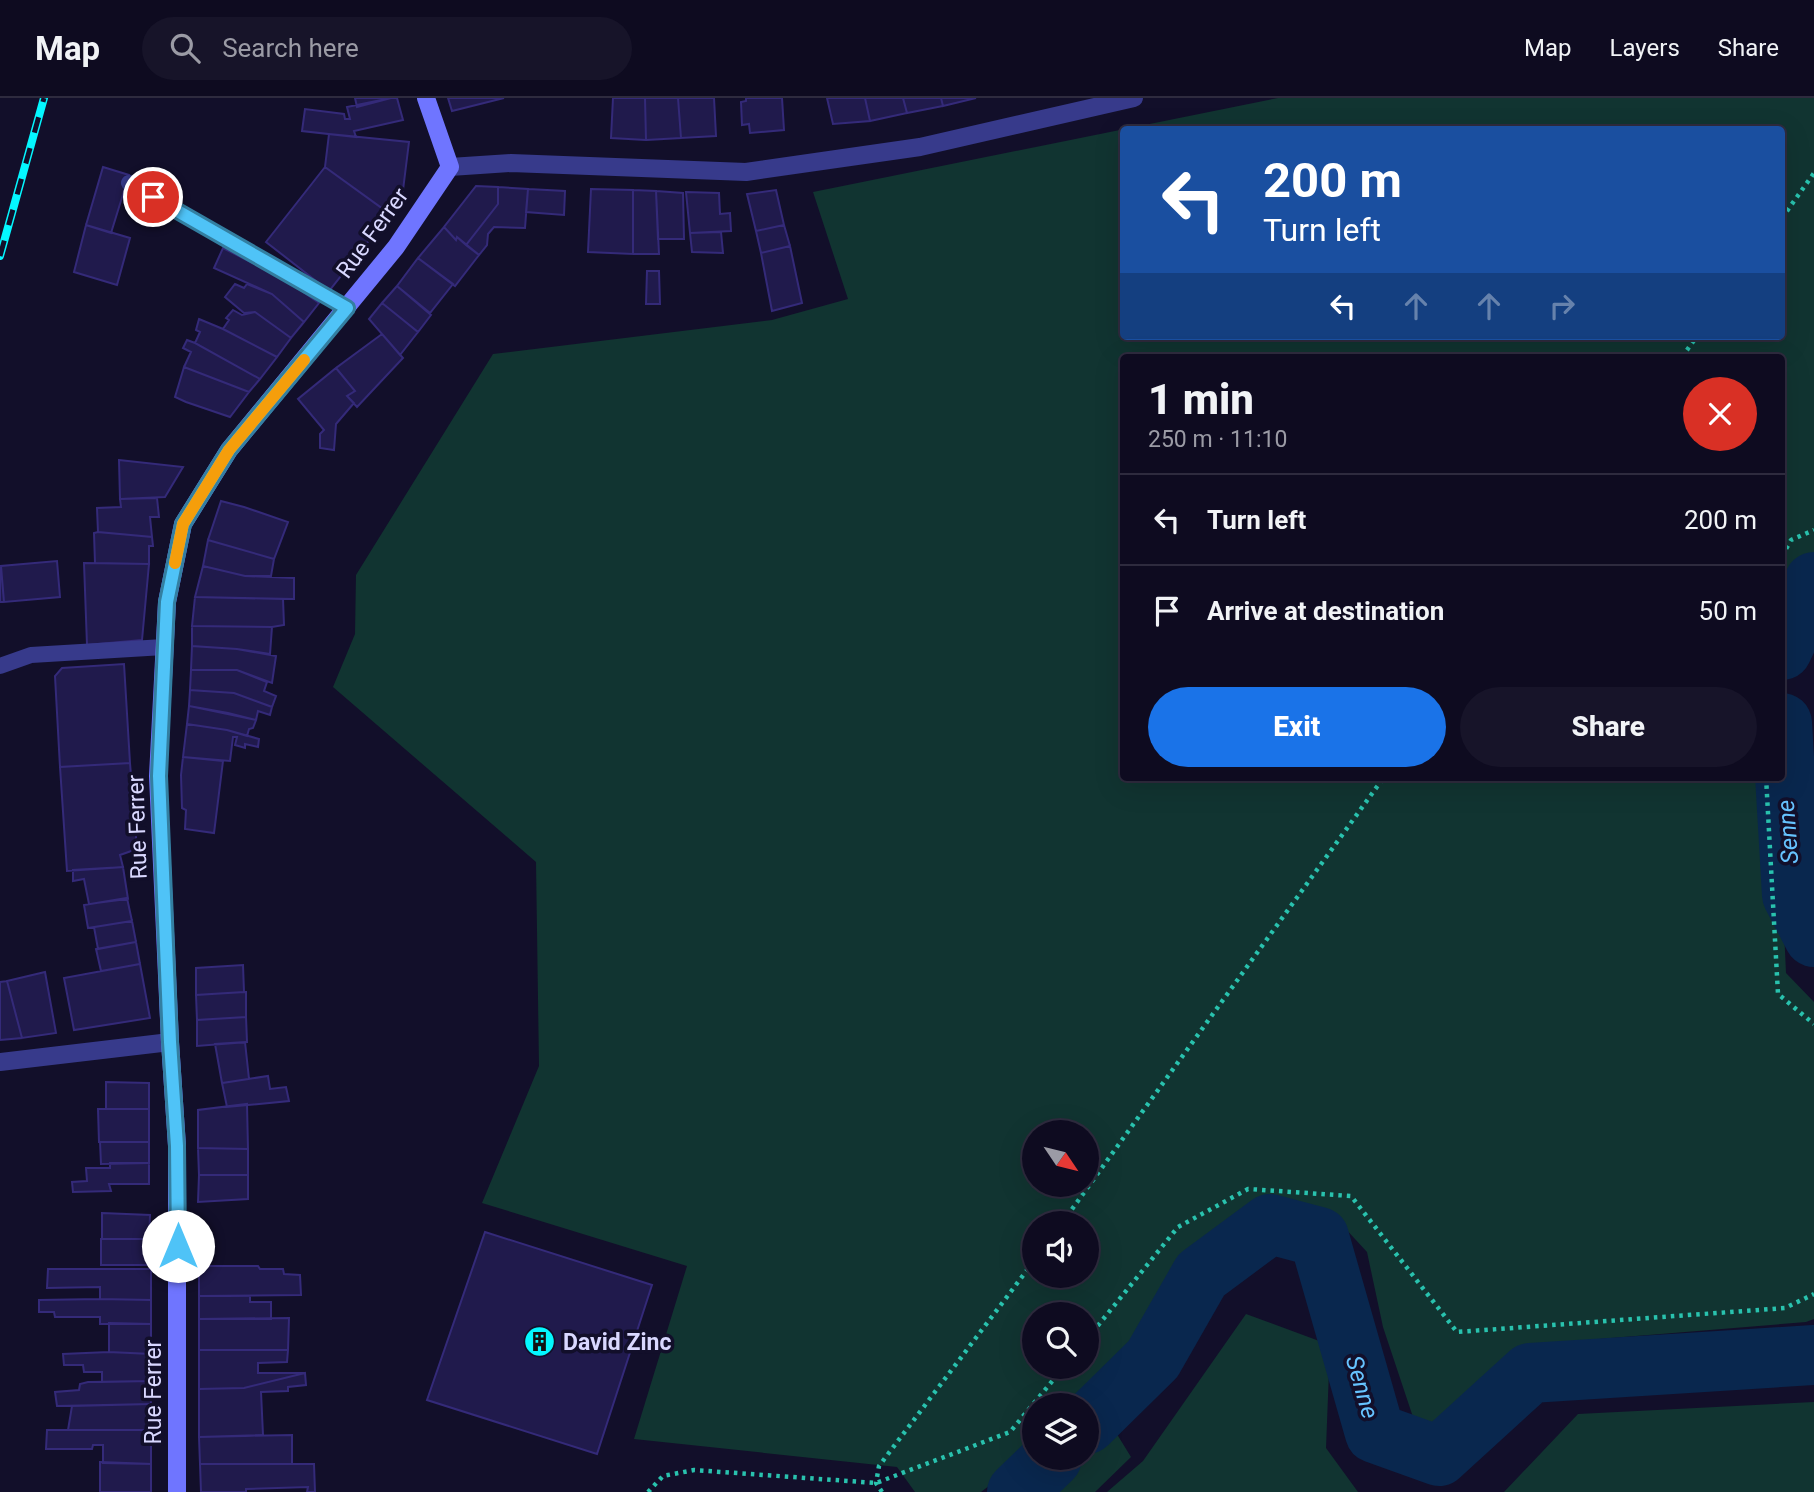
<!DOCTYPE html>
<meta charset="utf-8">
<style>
body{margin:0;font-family:Roboto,sans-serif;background:#171429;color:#f1f3f6;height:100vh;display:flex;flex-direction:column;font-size:26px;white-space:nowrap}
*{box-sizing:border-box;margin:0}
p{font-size:23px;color:#9b9ba5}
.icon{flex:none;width:38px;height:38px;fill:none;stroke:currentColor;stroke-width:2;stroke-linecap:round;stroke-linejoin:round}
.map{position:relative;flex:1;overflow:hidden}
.drawer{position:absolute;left:1120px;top:256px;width:665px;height:427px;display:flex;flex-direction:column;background:#0e0b20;border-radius:7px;box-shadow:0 7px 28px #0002,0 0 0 2px #2e2b3e}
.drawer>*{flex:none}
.hud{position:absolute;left:1120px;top:28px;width:665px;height:214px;border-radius:7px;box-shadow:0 7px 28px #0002,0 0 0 2px #2e2b3e;background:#1a4fa0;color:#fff;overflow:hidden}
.needle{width:46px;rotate:125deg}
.controls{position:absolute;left:1022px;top:1022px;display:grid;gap:14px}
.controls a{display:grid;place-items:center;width:77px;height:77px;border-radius:50%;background:#0e0b20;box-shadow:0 7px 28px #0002,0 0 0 2px #2e2b3e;font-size:35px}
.pin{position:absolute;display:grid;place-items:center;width:60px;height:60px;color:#fff;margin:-30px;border:4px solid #fff;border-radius:50%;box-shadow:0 2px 7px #0007}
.me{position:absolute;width:77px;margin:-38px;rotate:0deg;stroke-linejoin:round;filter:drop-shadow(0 0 5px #0008)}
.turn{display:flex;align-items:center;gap:24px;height:147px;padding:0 28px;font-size:32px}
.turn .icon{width:91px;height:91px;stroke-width:2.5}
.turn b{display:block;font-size:49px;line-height:60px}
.lanes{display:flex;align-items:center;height:66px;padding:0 28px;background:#0003;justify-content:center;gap:35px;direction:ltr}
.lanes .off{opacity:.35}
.round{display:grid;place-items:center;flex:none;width:74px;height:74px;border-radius:37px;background:#171429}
.overview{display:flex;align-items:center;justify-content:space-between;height:119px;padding:0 28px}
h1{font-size:42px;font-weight:800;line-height:52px}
.cta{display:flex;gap:14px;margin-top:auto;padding:14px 28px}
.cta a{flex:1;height:80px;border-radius:42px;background:#1a73e8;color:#fff;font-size:28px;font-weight:800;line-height:80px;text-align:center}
.cta a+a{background:#171429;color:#f1f3f6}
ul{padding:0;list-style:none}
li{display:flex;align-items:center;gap:21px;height:91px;padding:0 28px;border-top:2px solid #2e2b3e}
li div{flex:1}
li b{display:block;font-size:26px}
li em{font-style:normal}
header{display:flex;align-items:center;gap:42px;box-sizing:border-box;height:98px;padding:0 35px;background:#0e0b20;border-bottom:2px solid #2e2b3e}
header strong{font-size:33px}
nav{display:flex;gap:38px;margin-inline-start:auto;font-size:24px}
.search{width:490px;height:63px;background:#171429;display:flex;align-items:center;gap:18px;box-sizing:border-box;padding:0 24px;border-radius:38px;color:#9b9ba5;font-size:26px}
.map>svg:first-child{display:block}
</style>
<header>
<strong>Map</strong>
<div class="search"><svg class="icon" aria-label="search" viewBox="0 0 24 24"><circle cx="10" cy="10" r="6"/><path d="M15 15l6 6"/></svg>Search here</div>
<nav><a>Map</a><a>Layers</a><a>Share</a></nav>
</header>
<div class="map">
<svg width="1814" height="1394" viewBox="0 0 1814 1394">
<rect width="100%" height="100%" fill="#120f2a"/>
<path fill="#113431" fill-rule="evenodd" d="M1278 0H1814V471L1782 497V259H1124V679H1777L1786 875 1814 904V1221L1806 1224 1526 1247 1476 1285 1460 1315 1417 1331 1383 1229 1367 1154 1331 1115 1288 1103 1232 1119 1176 1166 1137 1235 1077 1307H1034V1353L981 1394H915L897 1369 634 1341 687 1168 482 1105 539 968 536 764 333 589 355 536 356 477 493 256 772 222 848 201 813 94ZM1124 32H1782V238H1124ZM1034 1034H1087V1087H1034ZM1034 1125H1087V1178H1034ZM1034 1216H1087V1269H1034Z
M1246 1216 1330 1247 1326 1350 1358 1394H1107L1143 1363Z
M1814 1304V1394H1504L1578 1316Z
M1115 1333 1131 1359 1095 1394H1047Z"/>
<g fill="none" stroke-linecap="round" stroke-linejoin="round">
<path stroke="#09274e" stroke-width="60" d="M1782 552 1814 484
M1782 625 1792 797 1814 839
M1087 1326 1153 1261 1201 1177 1270 1126 1319 1139 1375 1335 1439 1358 1530 1275 1814 1257
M1017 1394 1052 1360"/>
</g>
<path fill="#201a4c" stroke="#342a79" stroke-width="2" d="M355 0H391L357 9Z
M391 0H397L403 22 354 33 356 39 302 33 305 11 344 16 345 21H350L347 9Z
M448 0H504L452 13Z
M613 0H645L646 42 611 40Z
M645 0H678L681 40 646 42Z
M678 0H714L716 38 681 40Z
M746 0H782L784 32 750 35 749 26 742 27 741 4 746 3Z
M827 0H865L870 23 833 26Z
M865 0H903L907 15 870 23Z
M903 0H941L943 8 907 15Z
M941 0H976L943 8Z
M329 36 409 44 402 100 390 116 325 69Z
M103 69 129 77 111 135 86 127Z
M325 69 390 116 329 193 266 144Z
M476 88 498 89V106L466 147 457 139 456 142 444 129Z
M498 89 528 91 525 130 494 129 488 136 487 147 479 157 466 147 498 106Z
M528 91 565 93 564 117 526 114Z
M591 91 633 92V156L588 154Z
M633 92 656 93 659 156H633Z
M776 92 784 127 756 133 747 96Z
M656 93 683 95 684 141H658Z
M686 94 719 95 720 116 730 115 731 133 690 135Z
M86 127 130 140 117 187 74 174Z
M784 127 790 148 761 155 756 133Z
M444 129 456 142 457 139 479 157 455 188 418 160Z
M721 134 723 155 692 154 690 135Z
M790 148 802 205 772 213 761 155Z
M223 150 286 182 319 205 304 224 272 196 214 170Z
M418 160 453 186 430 215 397 188Z
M647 173H659L660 206H646Z
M235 186 244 190 247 186 272 196 304 224 291 240 255 214 244 215 225 199Z
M397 188 431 217 418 234 382 205Z
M382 205 418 234 400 257 369 221Z
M233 212 242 217 255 214 291 240 277 259 223 231 229 222 226 220Z
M199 221 223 231 277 259 260 281 195 245 200 234 196 232Z
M382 236 403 260 357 309 347 298 355 293 336 270Z
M187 242 195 245 260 281 249 294 184 269 191 254 183 250Z
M184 269 249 294 230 319 186 304 175 299Z
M336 270 355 293 347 298 354 305 336 326 334 352 320 350V336L324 332 298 301Z
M119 362 183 369 165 399 120 401Z
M157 400 159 419H150L152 439 98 434 97 410 121 409 120 401Z
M221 403 244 409 288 424 274 461 208 442Z
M98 434 152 439 153 448H149V466L95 465 94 435Z
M208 442 274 461 271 478H245L203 468Z
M57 463 60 499 4 504 1 468Z
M84 465 149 466 142 542 87 547Z
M203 468 245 478 294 480V501L195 499Z
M0 470H1L4 504H0Z
M195 499 283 501 284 527 272 529 192 528Z
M192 528 272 529 270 556 237 551 192 548Z
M192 548 237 551 276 558 272 585 237 572H191Z
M124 566 130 665 60 669 55 578 62 570Z
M191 572H237L267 584 264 593 276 598 272 609 234 595 190 592Z
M190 592 234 595 272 609 270 617 258 613 256 622 189 608Z
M189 608 228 615 256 622 253 630 249 631 247 638 227 632 187 626Z
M187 626 227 632 259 641 258 649 245 646V650L235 647 237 639H233L230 663 183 659Z
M183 659 223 663 214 735 185 731 186 712 182 710 181 677Z
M130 665 137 751 120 757 123 769 67 773 60 669Z
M123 769 128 801 89 806 84 781 73 783V772Z
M127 800 132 823 88 830 84 807Z
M132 823 136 844 98 851 94 829Z
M136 844 140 866 101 873 96 851Z
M140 866 150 920 74 932 64 880Z
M243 867 244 894 196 897V870Z
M45 874 56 935 22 940 7 883Z
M7 883 22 940 0 942V884Z
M244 894H246V919L197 922 196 897Z
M246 919 247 944 197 948V922Z
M245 944 249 981 222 985 215 946Z
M268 978 270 991 286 989 289 1003 227 1009 222 985Z
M106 984 149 985V1011H106Z
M247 1006 248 1051 198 1050V1012Z
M98 1011H149V1044H99Z
M100 1044H149V1065L101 1066Z
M198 1050 248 1051V1077H199Z
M110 1065H149V1086H109L111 1093 73 1094 72 1084 87 1083 86 1070H110Z
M199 1077H248V1101L198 1104Z
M102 1115 150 1117 149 1141H102Z
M485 1134 652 1187 597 1356 427 1302Z
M101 1141H149V1167H101Z
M199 1168H258L260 1171H283L284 1176 300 1177 301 1197 199 1198Z
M48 1171H151V1202L100 1201V1189L47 1190Z
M199 1198H250V1204H271V1221H199Z
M100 1201 151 1202V1226H100V1219H55L54 1214H39V1202Z
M289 1220 288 1252H199V1221Z
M109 1225 151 1226V1256L109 1254Z
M199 1252H288L287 1264 258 1265V1275H305L244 1290 199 1291Z
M109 1254 151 1256 150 1283 102 1284V1274H84L83 1267H64L63 1256Z
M305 1275 306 1287 288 1289V1293L261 1294 263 1337 199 1339V1291L244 1290Z
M150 1283 151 1306 57 1308 55 1294 79 1292 80 1286 88 1284Z
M151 1306V1332H68L72 1308Z
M47 1332H151V1366L103 1365V1347H93L92 1351H46Z
M292 1337V1366H200L199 1339Z
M100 1364 151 1366V1394H100Z
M200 1366H314L315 1394H307L308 1389 246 1391V1394H201Z"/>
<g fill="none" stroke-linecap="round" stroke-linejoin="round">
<path stroke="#29c2ae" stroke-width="4.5" stroke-dasharray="3.5 5" stroke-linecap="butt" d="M1782 120 1814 75
M1682 259 1697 238
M1782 458 1791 442 1814 432
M1766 679 1778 896 1814 926
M1062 1125 1384 679
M1087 1241 1178 1129 1248 1091 1351 1098 1457 1234 1785 1210 1814 1196
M648 1394 663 1378 694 1372 876 1385 1010 1334 1064 1269
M882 1394 876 1385 879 1368 1034 1163"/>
<path stroke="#373a8b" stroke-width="16" d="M129 85 347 210
M0 568 31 557 164 549"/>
<path stroke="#373a8b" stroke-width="18" d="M450 69 511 65 746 74 920 49 1134 0
M0 964 170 944"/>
<path stroke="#6f75ff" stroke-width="18" d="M177 1394V1048L170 944 158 678 167 504 183 426 229 352 396 149 450 69 426 0"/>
<defs>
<path id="rail" d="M0 158 44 0"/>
</defs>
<use href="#rail" stroke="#04f7ff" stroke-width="8"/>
<use href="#rail" stroke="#120f2a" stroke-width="5" stroke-dasharray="16" stroke-linecap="butt"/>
</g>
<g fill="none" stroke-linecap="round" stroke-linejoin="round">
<defs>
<path id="route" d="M153 99 347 210 229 352 183 426 167 504 159 678 170 944 177 1048 178 1148"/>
</defs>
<use href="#route" stroke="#337fa1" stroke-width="18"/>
<use href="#route" stroke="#4fc3f7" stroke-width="12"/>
<path stroke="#f59e0b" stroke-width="12" d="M175 465 183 426 229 352 304 262"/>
</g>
<defs>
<symbol id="building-disc" viewBox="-11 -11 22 22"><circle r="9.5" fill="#04f7ff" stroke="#120f2a"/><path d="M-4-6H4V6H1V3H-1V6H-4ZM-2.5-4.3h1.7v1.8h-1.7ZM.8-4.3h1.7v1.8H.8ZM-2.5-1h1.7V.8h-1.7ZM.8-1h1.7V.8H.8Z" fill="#111"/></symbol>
</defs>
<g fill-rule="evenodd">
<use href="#building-disc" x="522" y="1226" width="35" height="35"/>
</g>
<g text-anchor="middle" stroke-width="7" stroke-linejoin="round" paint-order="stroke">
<g font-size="23" fill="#d9d8ff" stroke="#120f2a">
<text transform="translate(372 135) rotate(-54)" y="8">Rue Ferrer</text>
<text transform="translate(137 729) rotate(-92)" y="8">Rue Ferrer</text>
<text transform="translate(153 1294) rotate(-90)" y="8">Rue Ferrer</text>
</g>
<g font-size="23" font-weight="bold" fill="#d9d8ff" stroke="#120f2a" text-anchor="start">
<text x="563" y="1252">David Zinc</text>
</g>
<g font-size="24" font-style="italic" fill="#66c3ff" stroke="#120f2a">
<text transform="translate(1788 734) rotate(-94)" y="8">Senne</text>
<text transform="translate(1362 1289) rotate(74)" y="8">Senne</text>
</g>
</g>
</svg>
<div class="controls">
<a><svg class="needle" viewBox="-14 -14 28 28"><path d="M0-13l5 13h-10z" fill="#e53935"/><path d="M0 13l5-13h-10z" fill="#9b9ba5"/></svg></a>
<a><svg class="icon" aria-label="sound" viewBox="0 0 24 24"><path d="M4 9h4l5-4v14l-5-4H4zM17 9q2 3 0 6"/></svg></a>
<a><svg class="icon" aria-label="search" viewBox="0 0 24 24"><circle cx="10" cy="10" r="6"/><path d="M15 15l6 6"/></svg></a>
<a><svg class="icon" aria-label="layers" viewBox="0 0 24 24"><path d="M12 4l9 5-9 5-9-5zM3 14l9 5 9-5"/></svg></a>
</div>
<div class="pin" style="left:153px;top:99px;background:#d93025"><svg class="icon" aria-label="arrive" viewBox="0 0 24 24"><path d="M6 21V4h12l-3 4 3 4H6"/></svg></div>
<svg class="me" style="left:178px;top:1148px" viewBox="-20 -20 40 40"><circle r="19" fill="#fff"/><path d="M0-13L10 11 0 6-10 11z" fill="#4fc3f7"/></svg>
<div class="hud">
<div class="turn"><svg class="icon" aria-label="left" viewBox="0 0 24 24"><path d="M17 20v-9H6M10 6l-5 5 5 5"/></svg><div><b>200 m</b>Turn left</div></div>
<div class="lanes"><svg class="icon" aria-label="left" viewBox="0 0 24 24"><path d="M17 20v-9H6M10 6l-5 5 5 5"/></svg><svg class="icon off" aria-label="ahead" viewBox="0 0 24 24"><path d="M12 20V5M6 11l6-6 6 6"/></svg><svg class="icon off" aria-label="ahead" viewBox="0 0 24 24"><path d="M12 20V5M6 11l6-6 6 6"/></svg><svg class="icon off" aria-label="right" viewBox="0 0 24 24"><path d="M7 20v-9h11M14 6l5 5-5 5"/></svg></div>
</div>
<section class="drawer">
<div class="overview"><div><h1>1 min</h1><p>250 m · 11:10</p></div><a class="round" style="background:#d93025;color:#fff"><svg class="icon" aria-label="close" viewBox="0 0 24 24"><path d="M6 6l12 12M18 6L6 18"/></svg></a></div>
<ul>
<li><svg class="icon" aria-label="left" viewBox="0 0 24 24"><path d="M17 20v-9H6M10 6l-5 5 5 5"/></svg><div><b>Turn left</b></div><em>200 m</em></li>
<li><svg class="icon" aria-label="arrive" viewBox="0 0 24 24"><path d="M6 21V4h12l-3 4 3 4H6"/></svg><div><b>Arrive at destination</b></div><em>50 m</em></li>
</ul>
<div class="cta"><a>Exit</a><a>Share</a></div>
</section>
</div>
